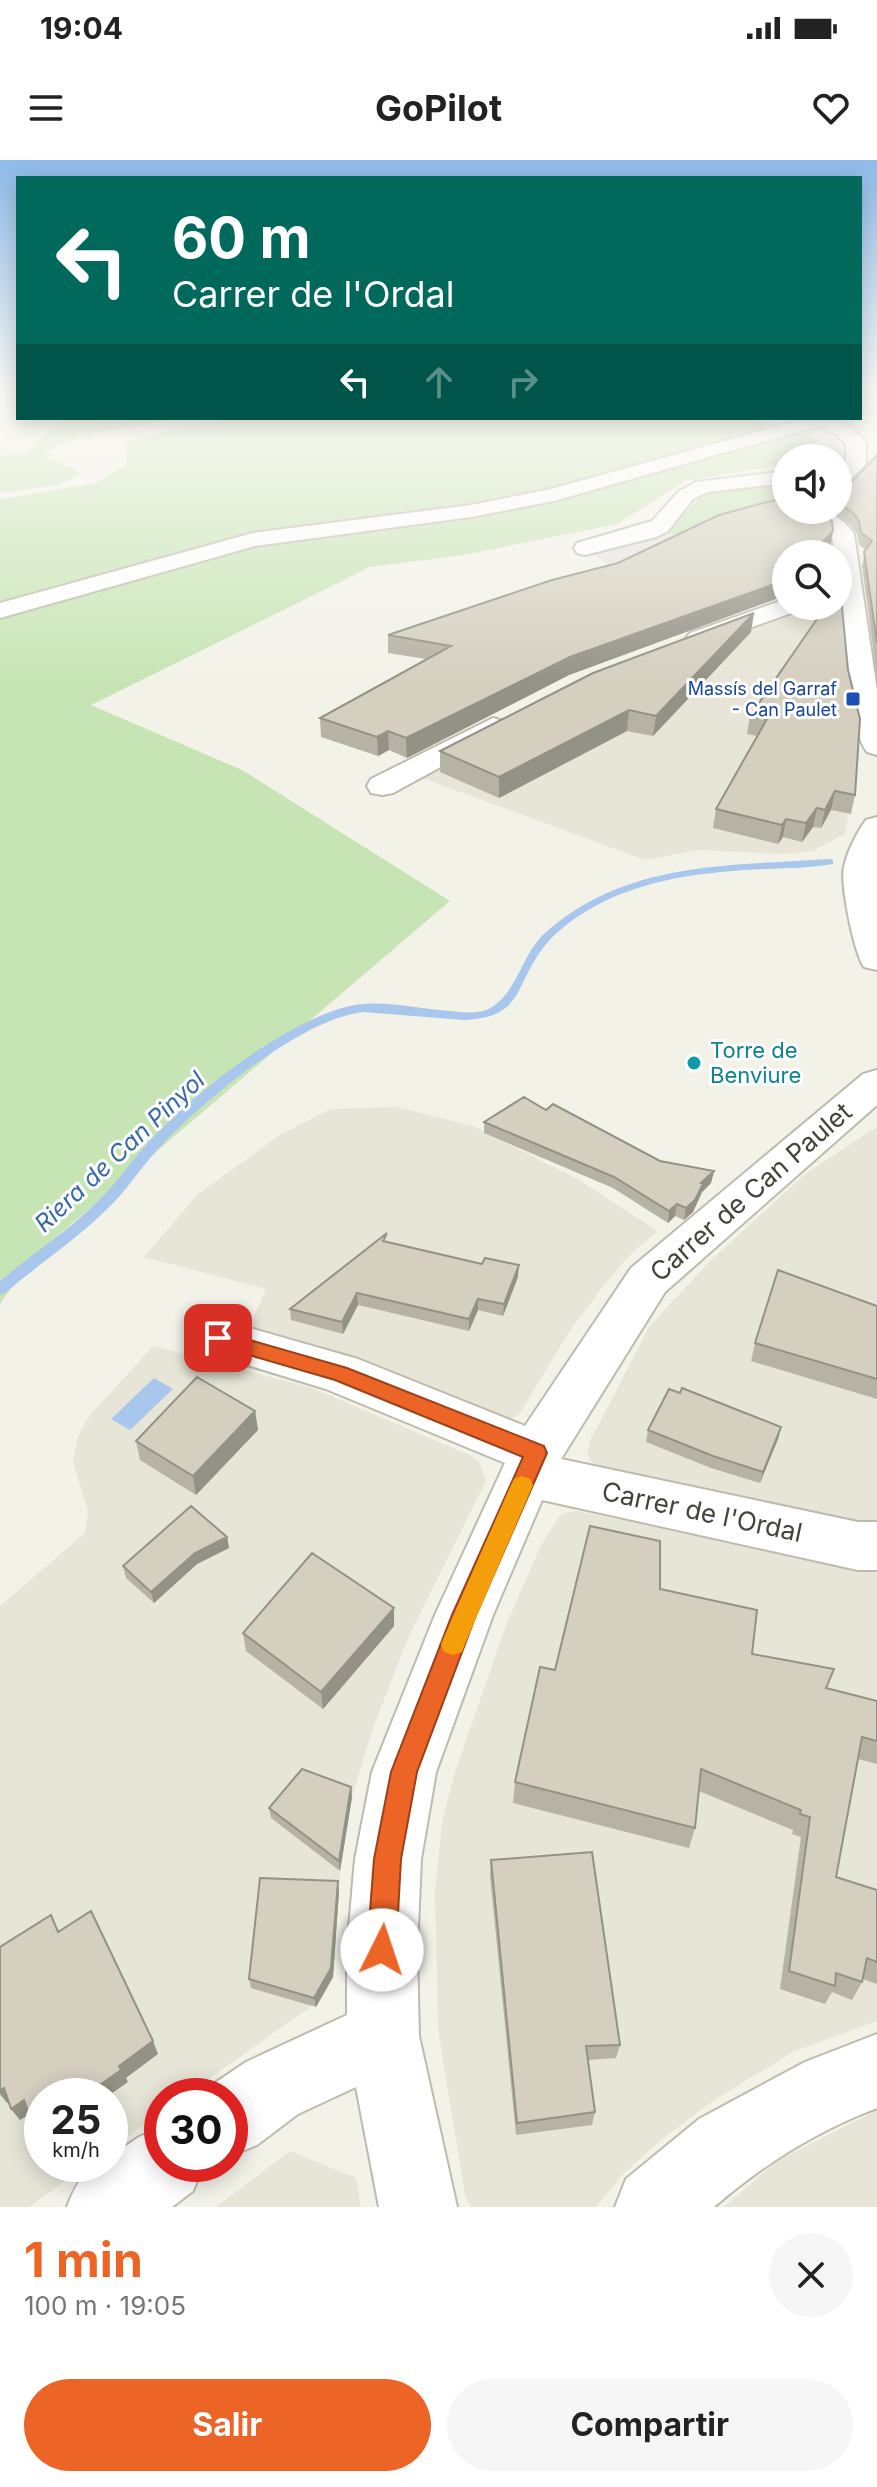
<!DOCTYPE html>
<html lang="es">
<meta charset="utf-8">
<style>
body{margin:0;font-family:Inter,sans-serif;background:#f6f6f6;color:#222;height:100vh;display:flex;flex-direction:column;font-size:30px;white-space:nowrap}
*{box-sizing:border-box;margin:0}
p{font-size:26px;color:#767676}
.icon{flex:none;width:44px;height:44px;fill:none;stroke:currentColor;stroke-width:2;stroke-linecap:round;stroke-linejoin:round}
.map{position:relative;height:2047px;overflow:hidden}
.panel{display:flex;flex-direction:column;background:#fff;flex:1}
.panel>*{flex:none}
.guide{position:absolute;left:16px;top:16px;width:846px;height:244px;border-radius:0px;box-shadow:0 4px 20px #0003;background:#00695c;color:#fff;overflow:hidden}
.tools{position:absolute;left:772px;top:284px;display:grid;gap:16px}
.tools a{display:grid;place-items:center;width:80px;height:80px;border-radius:50%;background:#fff;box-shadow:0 4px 20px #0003;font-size:40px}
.speed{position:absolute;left:24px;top:1918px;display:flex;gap:16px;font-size:40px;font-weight:700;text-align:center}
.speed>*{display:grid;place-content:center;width:104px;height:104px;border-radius:50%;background:#fff;box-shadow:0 4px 20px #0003;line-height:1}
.speed small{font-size:20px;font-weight:400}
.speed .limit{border:12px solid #d22;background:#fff;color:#111}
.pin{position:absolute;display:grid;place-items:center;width:68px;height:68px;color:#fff;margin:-34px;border-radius:16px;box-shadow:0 4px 12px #0006}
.me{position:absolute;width:88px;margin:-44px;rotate:4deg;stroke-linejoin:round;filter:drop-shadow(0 0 6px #0008)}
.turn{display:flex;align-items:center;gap:28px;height:168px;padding:0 24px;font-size:36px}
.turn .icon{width:104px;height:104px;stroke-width:2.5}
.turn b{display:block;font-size:56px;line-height:68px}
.lanes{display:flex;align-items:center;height:76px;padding:0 24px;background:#0003;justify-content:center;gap:40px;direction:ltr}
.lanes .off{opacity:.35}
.round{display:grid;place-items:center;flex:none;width:84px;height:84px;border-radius:42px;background:#f6f6f6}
.summary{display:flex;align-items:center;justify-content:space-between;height:136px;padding:0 24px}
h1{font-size:48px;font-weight:700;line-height:60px;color:#ec6527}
.primary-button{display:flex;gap:16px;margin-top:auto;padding:16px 24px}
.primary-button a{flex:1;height:92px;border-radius:48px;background:#ec6527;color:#fff;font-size:32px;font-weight:700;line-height:92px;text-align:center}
.primary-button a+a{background:#f6f6f6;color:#222}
.status{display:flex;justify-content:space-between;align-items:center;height:56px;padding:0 40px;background:#fff;direction:ltr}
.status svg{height:22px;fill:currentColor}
header{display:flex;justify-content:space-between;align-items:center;height:104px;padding:0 24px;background:#fff;font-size:36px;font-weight:700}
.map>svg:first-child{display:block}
</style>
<div class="status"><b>19:04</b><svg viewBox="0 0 49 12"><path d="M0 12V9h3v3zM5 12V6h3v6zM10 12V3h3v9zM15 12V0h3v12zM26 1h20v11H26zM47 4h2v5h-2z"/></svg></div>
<header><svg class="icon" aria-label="menu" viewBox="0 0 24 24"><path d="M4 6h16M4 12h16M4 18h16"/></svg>GoPilot<svg class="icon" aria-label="heart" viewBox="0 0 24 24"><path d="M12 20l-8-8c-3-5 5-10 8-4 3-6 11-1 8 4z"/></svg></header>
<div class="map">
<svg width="877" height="2047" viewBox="0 0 877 2047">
<rect width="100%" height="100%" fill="#f3f2e9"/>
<path fill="#e7e5d7" d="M815 446 837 450 853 626 845 674 813 691 784 694 698 690 645 700 422 618 665 501Z
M397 947 473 966 577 1019 658 1071 631 1094 608 1120 569 1172 520 1253 510 1260 254 1171 252 1161 266 1129 144 1097 197 1035 280 975 330 949Z
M877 967V1367L593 1304 587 1293 589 1283 649 1167 658 1157 708 1103 804 1015Z
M153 1186 312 1228 472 1296 480 1303 486 1321 408 1478 372 1571 352 1637 340 1711 334 1807 327 1830 320 1840 185 1936H162V1952L110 1989V1936H42V2004H89L29 2047H0V1446L85 1373 88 1351 73 1303 78 1276 90 1255Z
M577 1351 877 1413V1861L795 1891 717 1938 661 1980 623 2014 596 2047H471L465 2035 438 1869 435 1733 442 1662 455 1612 505 1468 540 1387 558 1358 564 1353Z
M877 1950V2047H724L777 2001Z
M290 1991 356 2018 361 2047H216Z"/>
<path fill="#c7e5b4" d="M64 258H185C144 265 81 270 46 292L45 297 75 309 79 315 59 325 0 333V296L23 295Z
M252 258H751L818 280 795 298H786V304L685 321 617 364 464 395 370 407 91 545 242 610 450 741 34 1096 0 1144V339L96 323 127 304 125 283 192 264Z
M786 322V337L702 378 667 373 698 339 709 332Z"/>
<path fill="#e5e4e0" d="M667 373 702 378 610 406 591 392Z"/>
<path fill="#a9c6ec" d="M154 1218 173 1229 130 1270 111 1259Z"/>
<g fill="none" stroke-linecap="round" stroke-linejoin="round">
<path fill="#a9c6ec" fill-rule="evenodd" d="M829 699 833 700V704C811 708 788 708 766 709 705 712 644 718 590 749 574 758 554 773 543 788 514 826 524 857 464 860L363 852C298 860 201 943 157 990 139 1010 125 1033 105 1051 74 1081 38 1105 5 1133L0 1135V1121C31 1095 65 1073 94 1045 114 1027 128 1005 146 985 192 935 276 868 342 848 376 837 416 849 450 851 462 852 475 854 486 850 516 838 521 795 544 774 625 701 727 706 829 699Z"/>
<defs>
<path id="minor" d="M877 236V247L860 253V242Z
M807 258C835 258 847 259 866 283V304L845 325 838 327V310L846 302V284L837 275 819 266 554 341 471 357 255 386 0 458V443L253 373 471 345 551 329Z
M786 311V323L708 332 693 339 668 371 656 377 585 395 577 393 574 388 577 383 652 361 679 331 696 322Z
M798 350C824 350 839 352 854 374L877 530V595L867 592C844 560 838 436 838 394H834L832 375Z
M786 439V446H800L797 451 699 486 690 483 686 478 690 473Z
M493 558 503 561 507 567 503 573 393 633 382 635 371 633 367 626 371 619Z
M877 657V810L864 807C854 792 840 724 844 707 847 692 857 672 866 660Z
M877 910V945L665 1132 561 1299 858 1362H877V1410H858L542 1340 493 1455 436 1612 421 1699 417 1790 419 1876 457 2047H379L356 1927 298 1954 257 1985 230 1996V1936H201L203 1931 246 1902 347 1855V1790L355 1699 372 1612 435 1455 505 1303 326 1229 201 1191 193 1178 201 1165 218 1159 358 1199 525 1266 631 1108 863 914Z
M877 1874V1948C818 1970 761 2006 714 2047H615L626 2019 699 1959 805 1902Z
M162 1967V2004H204L193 2031 172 2047H67C75 2027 84 2004 110 2004V1997L139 1977Z"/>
</defs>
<use href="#minor" stroke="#bebbac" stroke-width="4"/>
<use href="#minor" fill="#fff" fill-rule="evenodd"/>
</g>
<path fill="#b6b2a4" d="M877 295V518L862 405 866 390 859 385 857 374 851 365 832 351V350H838V336Z
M833 371 830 387 824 394H786L784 436 569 515 407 598 389 590 378 596 321 577 320 558 426 499 388 493V475Z
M826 446 855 635 851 654 831 650 821 668 813 667 802 682 783 677 778 684 713 668 716 649 758 576 747 574 750 556Z
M751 472 653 576 627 571 499 638 440 612V591Z
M546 950 660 1001 714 1011 711 1023 702 1032 693 1052 684 1060 675 1056 668 1063 613 1028 484 973V962Z
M387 1082 518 1117 503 1156 478 1150 469 1171 358 1145 343 1174 291 1160 290 1149Z
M877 1146V1239L751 1201 755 1183Z
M255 1251 258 1270 196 1335 140 1300 136 1281Z
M781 1267 778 1279 760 1323 711 1308 646 1282 648 1270Z
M227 1377 229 1388 197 1404 154 1443 126 1418 123 1406Z
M660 1429 752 1494 826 1528 877 1541V1604L858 1599 836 1717 877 1730V1824L863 1819 862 1822 852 1840 832 1832 825 1844 780 1829 801 1677 792 1674 793 1670 699 1631 695 1668 689 1688 513 1643 515 1622 555 1510Z
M394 1466 323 1549 246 1491 243 1473Z
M351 1627 352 1637 340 1711 271 1658 269 1648Z
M491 1700 620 1885 616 1898 588 1900 595 1952 592 1965 516 1975 490 1716Z
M339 1731 333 1817 316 1847 251 1828 249 1819Z"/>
<path fill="#949186" d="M833 371 830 387 824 394H811Z
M786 420V435L784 436 569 515 407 598 406 578 570 497Z
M754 453 751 472 653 576 656 556Z
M629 550 627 571 499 638V617Z
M388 571 389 590 378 596 377 577Z
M835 631 831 650 821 668 825 650Z
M817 648 813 667 802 682 806 663Z
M786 659 783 677 778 684 782 665Z
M714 1011 711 1023 702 1032 693 1052 684 1060 686 1048 701 1023Z
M677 1044 675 1056 668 1063 669 1051Z
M519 1105 518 1117 503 1156 504 1144Z
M357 1133 358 1145 343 1174 342 1162Z
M478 1139V1150L469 1171V1159Z
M255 1251 258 1270 196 1335 193 1316Z
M781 1267 778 1279 760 1323 763 1312Z
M227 1377 229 1388 197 1404 154 1443 151 1432 195 1393Z
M394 1448V1466L323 1549 321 1532Z
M351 1627 352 1637 340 1711 339 1701Z
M338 1721 339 1731 333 1817 316 1847 314 1838Z
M153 1881 158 1894 126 1918 128 1922 108 1936H84L119 1906Z
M4 1928 13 1940 7 1943 0 1934V1930Z
M24 1940 33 1952 20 1960 11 1949Z
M42 1966V1980L35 1971Z"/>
<path fill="#d4cfbf" stroke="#949186" stroke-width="2" d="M877 295V483L864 392 872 381 861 373 859 361 853 353 838 342V336Z
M786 337V350H818L832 361 833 371 811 394H786V420L570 497 406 578 388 571 377 577 320 558 451 486 388 475 552 420 618 403 719 355Z
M840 426 848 510 860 559 855 635 835 631 825 650 817 648 806 663 786 659 782 665 716 649 767 559 750 556 826 446H838V428Z
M754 453 656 556 629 550 499 617 440 591 593 513Z
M524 937 546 950 553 944 660 1001 714 1011 701 1023 703 1024 695 1040 686 1048 677 1044 669 1051 614 1017 484 962Z
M387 1073 383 1081 482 1104 485 1098 519 1105 504 1144 478 1139 469 1159 357 1133 342 1162 290 1149Z
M778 1110 877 1146V1219L755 1183Z
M197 1217 255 1251 193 1316 136 1281Z
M682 1228 781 1267 763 1312 713 1296 648 1270 669 1229 680 1233Z
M191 1346 227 1377 195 1393 151 1432 123 1406Z
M590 1366 660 1381V1429L757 1450 752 1494 834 1509 826 1528 877 1541V1581L862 1577 836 1717 877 1730V1802L867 1798 862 1822 836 1813 835 1826 789 1811 810 1657 800 1654 801 1650 701 1609 695 1668 515 1622 540 1507 555 1510Z
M312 1393 394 1448 321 1532 243 1473Z
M302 1609 351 1627 339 1701 269 1648Z
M592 1692 620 1885 586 1886 595 1952 517 1963 491 1700Z
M260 1718 338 1721 331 1808 314 1838 249 1819Z
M91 1751 153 1881 119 1906 121 1910 84 1936H42V1966L35 1971 24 1940 11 1949 4 1928 0 1930V1787L51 1755 58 1772Z"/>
<linearGradient id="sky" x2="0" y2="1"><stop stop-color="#8fbbea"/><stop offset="0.45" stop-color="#faf9f5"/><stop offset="1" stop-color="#faf9f5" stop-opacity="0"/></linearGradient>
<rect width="877" height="522" fill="url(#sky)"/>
<path fill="#ec6527" stroke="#994219" stroke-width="2" d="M218 1171 347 1208 544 1286 547 1293 476 1455 417 1612 401 1699 396 1790 392 1800 382 1804 372 1800 367 1790 374 1699 391 1612 452 1455 523 1297 335 1220 211 1184 208 1178 211 1173Z"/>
<path fill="#f59e0b" d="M522 1316 530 1319 533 1325 465 1484 462 1492 453 1495 444 1492 441 1484 511 1325 514 1319Z"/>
<rect fill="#1a4fb4" stroke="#fff" stroke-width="3" x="845" y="531" width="16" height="16" rx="4"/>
<circle fill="#0f9aa8" stroke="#fff" stroke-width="3" cx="694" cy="903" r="8"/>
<g text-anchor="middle" stroke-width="6" stroke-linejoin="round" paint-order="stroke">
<g font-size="18" fill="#164399" stroke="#fff" text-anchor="end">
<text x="837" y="535">Massís del Garraf<tspan x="837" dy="21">- Can Paulet</tspan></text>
</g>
<g font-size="22" fill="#0d838f" stroke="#fff" text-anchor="start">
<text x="710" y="898">Torre de<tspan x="710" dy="25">Benviure</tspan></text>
</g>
<g font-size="24" font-style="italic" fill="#3768ac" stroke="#fff">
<text transform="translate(120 992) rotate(-43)" y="8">Riera de Can Pinyol</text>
</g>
<g font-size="26" fill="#464338" stroke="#fff">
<text transform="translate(751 1032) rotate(-41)" y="9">Carrer de Can Paulet</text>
<text transform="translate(702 1352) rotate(12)" y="9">Carrer de l'Ordal</text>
</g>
</g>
</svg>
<div class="tools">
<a><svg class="icon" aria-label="sound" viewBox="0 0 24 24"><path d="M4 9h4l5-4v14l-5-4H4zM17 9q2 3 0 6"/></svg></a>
<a><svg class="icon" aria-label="search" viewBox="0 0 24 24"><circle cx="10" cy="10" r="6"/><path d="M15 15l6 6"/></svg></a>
</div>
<div class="speed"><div>25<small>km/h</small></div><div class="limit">30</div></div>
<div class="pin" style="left:218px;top:1178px;background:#d93025"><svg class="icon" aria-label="arrive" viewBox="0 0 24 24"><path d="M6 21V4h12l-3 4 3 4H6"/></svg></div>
<svg class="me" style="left:382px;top:1790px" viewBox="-20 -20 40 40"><circle r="19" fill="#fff"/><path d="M0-13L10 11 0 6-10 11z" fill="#ec6527"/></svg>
<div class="guide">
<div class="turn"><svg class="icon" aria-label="left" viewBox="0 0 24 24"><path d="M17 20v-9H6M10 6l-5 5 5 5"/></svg><div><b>60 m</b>Carrer de l'Ordal</div></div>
<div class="lanes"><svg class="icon" aria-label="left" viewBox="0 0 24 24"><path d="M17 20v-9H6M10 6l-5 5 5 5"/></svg><svg class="icon off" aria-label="ahead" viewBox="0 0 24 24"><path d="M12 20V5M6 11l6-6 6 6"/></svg><svg class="icon off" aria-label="right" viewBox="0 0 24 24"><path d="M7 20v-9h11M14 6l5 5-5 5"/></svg></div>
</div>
</div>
<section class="panel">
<div class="summary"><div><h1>1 min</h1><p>100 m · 19:05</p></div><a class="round"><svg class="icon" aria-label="close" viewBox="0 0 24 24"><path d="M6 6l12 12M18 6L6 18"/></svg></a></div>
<div class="primary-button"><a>Salir</a><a>Compartir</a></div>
</section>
